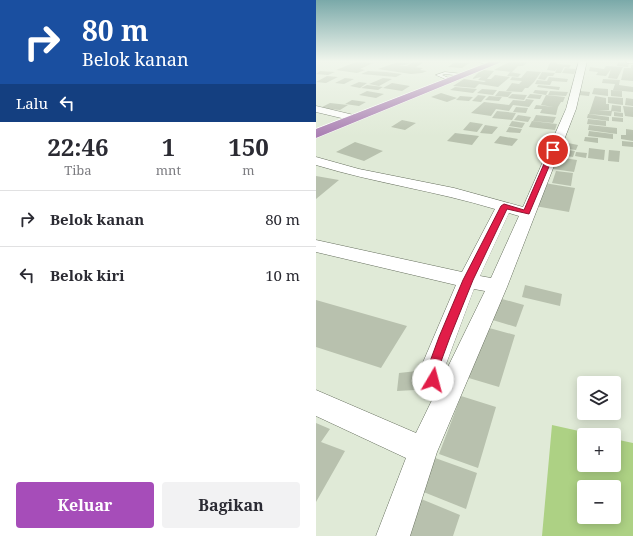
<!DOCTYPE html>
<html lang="id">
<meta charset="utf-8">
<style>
body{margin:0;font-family:"Noto Serif",serif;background:#f2f2f3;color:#2b2b33;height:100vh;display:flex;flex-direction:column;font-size:15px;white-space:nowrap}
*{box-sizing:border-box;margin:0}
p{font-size:13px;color:#7c7c81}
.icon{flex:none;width:22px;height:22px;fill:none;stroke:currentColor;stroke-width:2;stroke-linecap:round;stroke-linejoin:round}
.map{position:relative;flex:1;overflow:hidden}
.panel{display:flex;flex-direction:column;background:#fff;width:316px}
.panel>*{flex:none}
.banner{background:#1a4fa0;color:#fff;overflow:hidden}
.buttons{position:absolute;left:261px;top:376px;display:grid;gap:8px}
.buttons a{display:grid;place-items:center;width:44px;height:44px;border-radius:4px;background:#fff;box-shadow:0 2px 10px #0003;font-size:20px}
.pin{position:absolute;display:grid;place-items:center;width:34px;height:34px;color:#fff;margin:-17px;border:2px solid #fff;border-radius:50%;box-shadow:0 1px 4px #0007}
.me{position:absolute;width:44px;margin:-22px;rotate:8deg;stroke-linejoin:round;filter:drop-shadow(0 0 3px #0008)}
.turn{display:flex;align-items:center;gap:14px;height:84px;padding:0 16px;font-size:18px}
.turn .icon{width:52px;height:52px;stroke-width:2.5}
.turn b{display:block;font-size:28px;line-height:34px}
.then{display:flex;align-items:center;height:38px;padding:0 16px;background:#0003;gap:8px;font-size:15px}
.eta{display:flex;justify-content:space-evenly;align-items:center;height:68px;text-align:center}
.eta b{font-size:24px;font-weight:700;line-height:28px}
.primary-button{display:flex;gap:8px;margin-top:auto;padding:8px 16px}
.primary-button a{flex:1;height:46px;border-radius:4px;background:#a64db9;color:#fff;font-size:16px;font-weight:700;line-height:46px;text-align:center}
.primary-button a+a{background:#f2f2f3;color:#2b2b33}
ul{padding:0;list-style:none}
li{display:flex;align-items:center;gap:12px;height:56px;padding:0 16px;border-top:1px solid #e1e1e2}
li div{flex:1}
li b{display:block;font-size:15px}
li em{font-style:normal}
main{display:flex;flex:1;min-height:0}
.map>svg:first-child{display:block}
</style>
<main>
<section class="panel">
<div class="banner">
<div class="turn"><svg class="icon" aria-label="right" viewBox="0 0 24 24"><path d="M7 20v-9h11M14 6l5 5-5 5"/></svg><div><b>80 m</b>Belok kanan</div></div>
<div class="then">Lalu<svg class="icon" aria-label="left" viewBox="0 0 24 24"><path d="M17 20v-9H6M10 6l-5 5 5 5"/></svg></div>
</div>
<div class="eta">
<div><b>22:46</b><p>Tiba</p></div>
<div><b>1</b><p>mnt</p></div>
<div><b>150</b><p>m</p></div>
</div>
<ul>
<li><svg class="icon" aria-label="right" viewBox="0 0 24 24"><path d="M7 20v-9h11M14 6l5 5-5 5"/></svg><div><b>Belok kanan</b></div><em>80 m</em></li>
<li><svg class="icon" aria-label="left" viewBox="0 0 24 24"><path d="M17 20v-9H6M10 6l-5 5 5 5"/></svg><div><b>Belok kiri</b></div><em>10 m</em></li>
</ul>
<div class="primary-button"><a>Keluar</a><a>Bagikan</a></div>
</section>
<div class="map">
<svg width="317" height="536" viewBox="0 0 317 536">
<rect width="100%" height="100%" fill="#e0ead7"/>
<path fill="#add184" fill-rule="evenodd" d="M236 425 281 435H268V465H298V439L317 443V536H226ZM268 487H298V517H268Z"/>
<path fill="#b8c1ae" d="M42 61 57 63 44 69 49 70 41 73 20 70Z
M98 61H110L100 67 91 66Z
M195 61H213L207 66H202L196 72 178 70Z
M302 61 313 62 312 67 301 66Z
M82 62 94 63 89 65H81L107 68 104 70 111 71 106 73 95 74 62 69Z
M139 62 153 63 146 68 132 67Z
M234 62H242L241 64 255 65 253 68 248 67 245 73H239L241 68 239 71 231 70Z
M315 65H317V81L305 80 308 68H315Z
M290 66 307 67 301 79 292 78 295 69 290 76 280 75 282 72 273 71 274 67 288 69Z
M249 68 260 69 258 74 246 73Z
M168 70 178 71 171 79H175L179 75 194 77 182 87 163 84 159 88 137 86 148 79 168 82 170 81 162 80 165 77 156 79 162 73Z
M4 71 19 72 12 75 0 74Z
M52 71 70 72 86 74 80 77 45 74Z
M211 71 225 72 218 82 212 88H209L206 92 190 91 196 83 203 84 206 81 194 80 196 77 205 78Z
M194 72 205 74 202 77 191 76Z
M226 72 239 73 237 76H232L229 80 222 79Z
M11 76 22 77 10 83 0 82Z
M233 77 252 79 251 82 236 81 234 85 219 84 221 80 231 81Z
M29 78 38 79 28 84 19 83Z
M67 78 76 79 63 86 53 84Z
M287 79 304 80 303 85 317 87V92L297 90 299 84 286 83Z
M43 82 51 83 44 88 34 86Z
M76 83 94 86 86 91 67 88Z
M51 85 67 87 62 90 45 88Z
M222 85 244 87 243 90 221 87Z
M139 87 161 89 157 93 134 90Z
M278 88 292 89V96L276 94Z
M166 89 181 90 177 95 161 93Z
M219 90 232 91 230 95 217 93Z
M295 90 306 91V97L295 96Z
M51 91 68 94 60 98 43 95Z
M183 91 196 92 192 97 179 96Z
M234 91 252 92 250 96 232 95Z
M264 91 274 92 273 96 263 95Z
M125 93 141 98 131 102 115 97Z
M196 94 211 95 208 100 192 98Z
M214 94 226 95 224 99 211 98Z
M162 95 170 96 165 102 156 101Z
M230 95 249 97 247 102H245L242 107 240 115 224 113 226 109H218L220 105 238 107 225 105Z
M144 96 157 97 153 101 140 100Z
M173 96 186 97 183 101 169 100Z
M279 96 290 98V104H293V110H282L296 111 295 116 273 114Z
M292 97 307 98V105L292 103Z
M310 98 317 99V106L309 105Z
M210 99 218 100 213 107 197 105 193 111 180 109 175 116 155 113 168 102 193 105 197 100 209 101Z
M36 100 50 102 43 106 29 104Z
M14 103 32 105 24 110 4 108Z
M296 105 305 106V112L295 111Z
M307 106 317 107V117L309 116Z
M200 107 212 108 210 113 197 112Z
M181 111 200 113 196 120 176 118Z
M298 112 307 113V117L298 116Z
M272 114 293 117V121L271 118Z
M202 115 215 117 212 122 198 120Z
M220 115 240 117 237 123 217 121Z
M296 117 307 118V122L296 121Z
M272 119 290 121V126L271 124Z
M86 120 100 123 89 130 75 127Z
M196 121 209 123 206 128 193 126Z
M216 121 241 124 239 130 213 127Z
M154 122 167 124 161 132 147 130Z
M169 125 182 127 176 134 164 133Z
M273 125 301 128V134L272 130Z
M193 127 206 129 204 133 190 132Z
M310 129 317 130V141L305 139V135H310Z
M273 131 297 134V139L272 136Z
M139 133 163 136 156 145 131 141Z
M184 136 202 139 196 146 178 143Z
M269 137 282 138V143L268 141Z
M306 141 317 142V147L306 146Z
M39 142 67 151 48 161 20 152Z
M247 142 262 145 260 150 244 148Z
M273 148 289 150 288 160 272 158Z
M245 149 259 151 257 157 243 155Z
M293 150 304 151 303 162 292 161Z
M260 152 271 153 270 158 259 156Z
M241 157 261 160 258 172 237 169Z
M240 171 257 173 255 186 236 183Z
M0 176 23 180 0 199Z
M228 183 259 188 253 212 219 206Z
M209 285 246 294 244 306 206 297Z
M179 297 208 305 200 327 170 318Z
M0 300 91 326 65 368 0 347Z
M166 326 199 335 183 387 146 376Z
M101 371 99 390 81 391 83 373Z
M145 396 180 407 162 468 123 454Z
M0 423 14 429 5 442 29 451 0 502Z
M108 454 161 473 150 509 95 487Z
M98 496 144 515 137 536H82Z"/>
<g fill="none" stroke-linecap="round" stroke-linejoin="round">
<defs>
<path id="lane" d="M129 72 147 74 149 75 147 76 129 74 126 75 135 79 134 81 120 75Z"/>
<path id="street" d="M162 61H183L184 62C179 66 167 65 162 61Z
M263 61H271L260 109 191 287 121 452 94 536H60L90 458 0 416V390L100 433 117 398C107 387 104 382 105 367L140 285 0 252V240L146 272 179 209C120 191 59 183 0 165V157L43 169 138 188 207 207 250 109ZM193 213 203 216 175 278 164 276ZM158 289 169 291 129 373V367Z
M310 61H317V63H311Z
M0 106 42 116 43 118 38 121 0 112Z"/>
<path id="highway" d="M176 61H188L0 138V129Z"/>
</defs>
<use href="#lane" stroke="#67705f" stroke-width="1"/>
<use href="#street" stroke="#67705f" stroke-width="1"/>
<use href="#highway" stroke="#fff" stroke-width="1"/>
<use href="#lane" fill="#fff" fill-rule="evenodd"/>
<use href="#street" fill="#fff" fill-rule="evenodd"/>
<use href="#highway" fill="#aa7fb3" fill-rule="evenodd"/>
</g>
<linearGradient id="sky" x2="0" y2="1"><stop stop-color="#7aa9a9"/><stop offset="0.45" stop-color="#f1f6ed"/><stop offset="1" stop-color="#f1f6ed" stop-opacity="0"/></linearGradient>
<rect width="317" height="136" fill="url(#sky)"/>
<path fill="#e11d48" stroke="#92132f" d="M237 148 240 150 213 214 191 209 157 280 134 337 123 367 121 384 117 386 113 384 111 380 112 367 123 337 147 280 185 206 188 204 208 210 234 150Z"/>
</svg>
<div class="buttons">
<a><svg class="icon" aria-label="layers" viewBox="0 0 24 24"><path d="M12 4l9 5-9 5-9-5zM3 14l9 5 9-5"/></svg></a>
<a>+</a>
<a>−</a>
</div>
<div class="pin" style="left:237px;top:150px;background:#d93025"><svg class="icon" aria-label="arrive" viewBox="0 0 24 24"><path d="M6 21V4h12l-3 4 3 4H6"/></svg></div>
<svg class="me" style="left:117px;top:380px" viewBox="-20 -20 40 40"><circle r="19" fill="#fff"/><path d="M0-13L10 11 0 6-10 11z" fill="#e11d48"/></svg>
</div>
</main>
